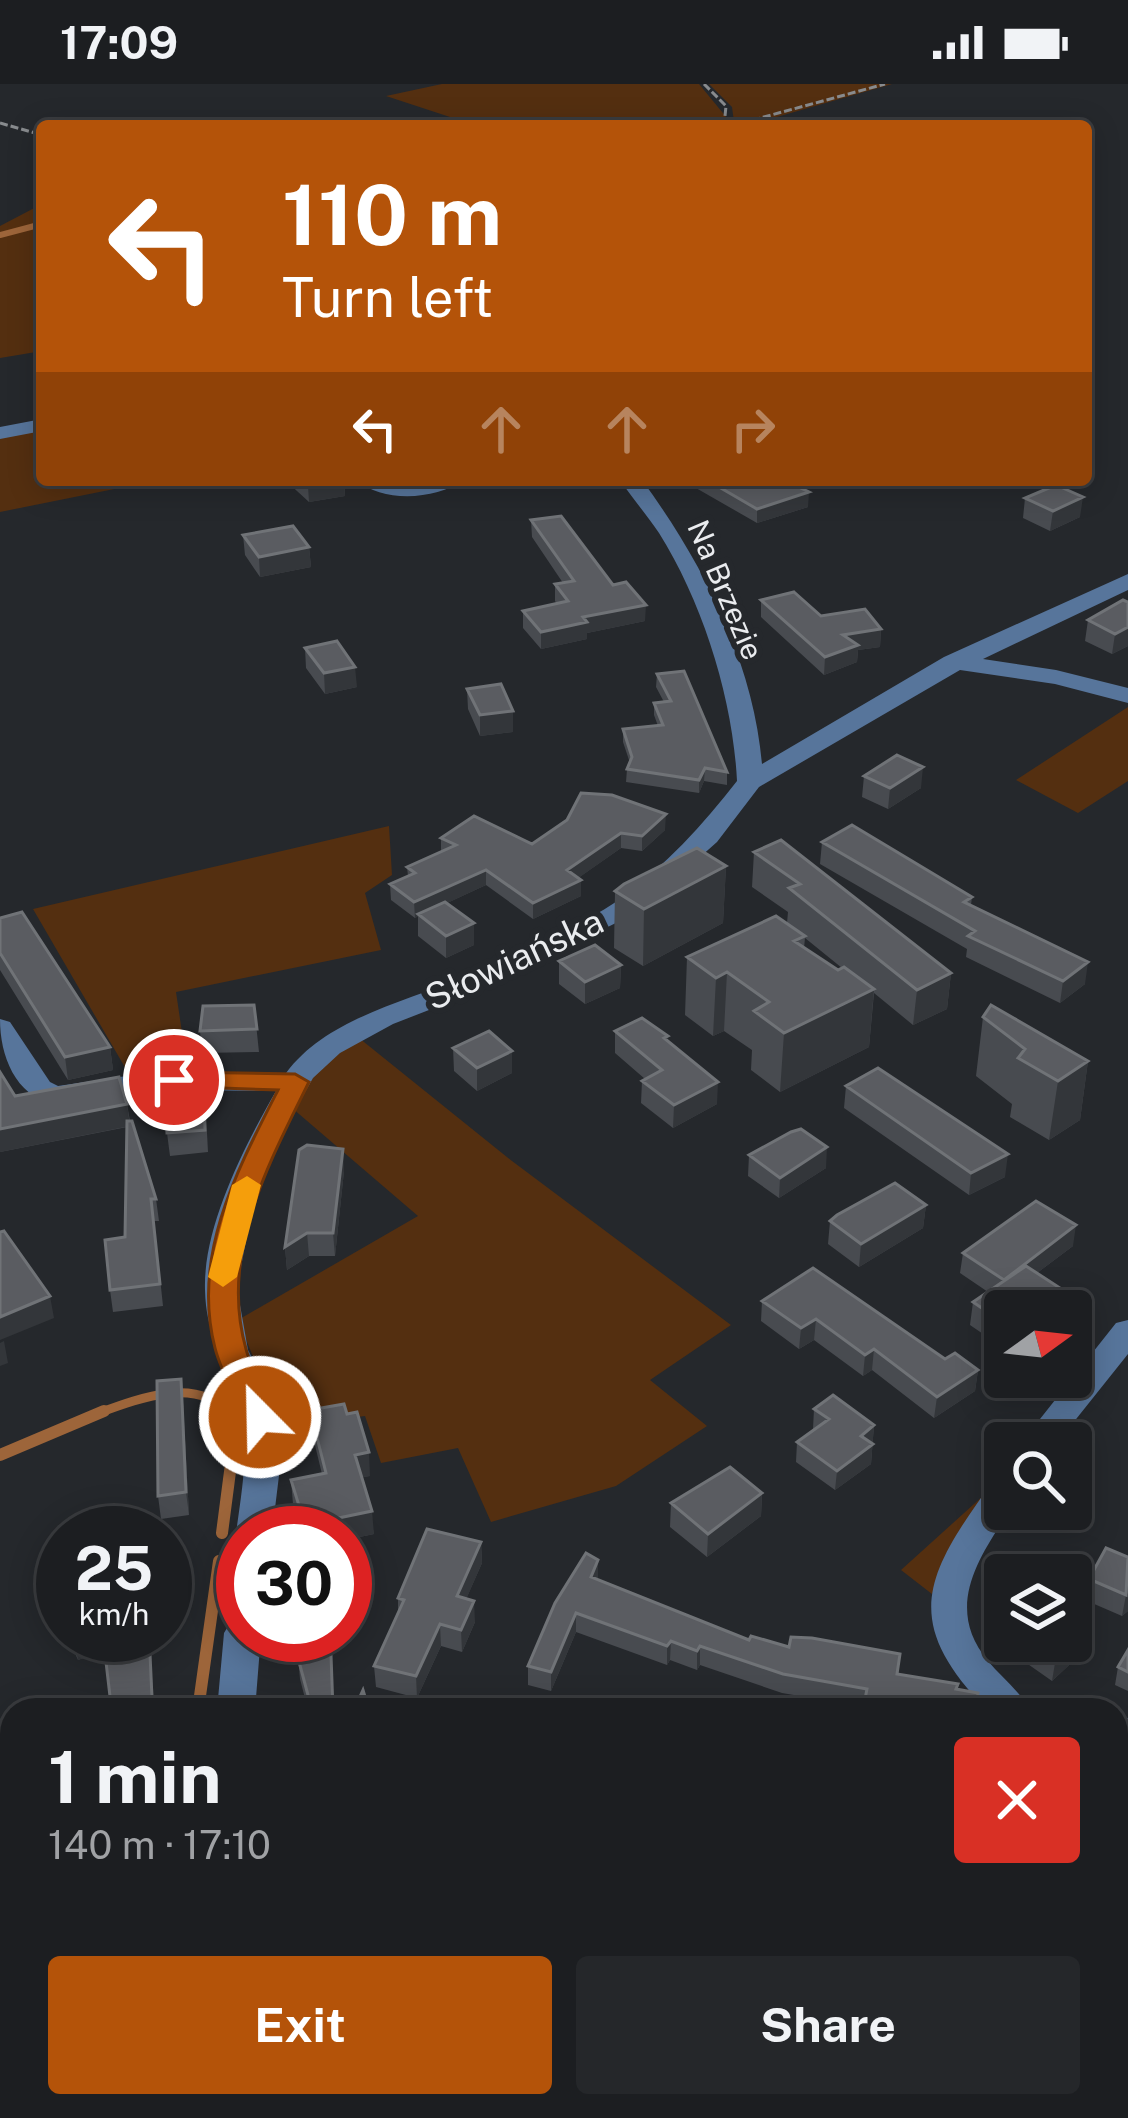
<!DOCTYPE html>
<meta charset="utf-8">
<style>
body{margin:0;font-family:"Public Sans",sans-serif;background:#25272a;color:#f1f3f6;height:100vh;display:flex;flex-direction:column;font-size:45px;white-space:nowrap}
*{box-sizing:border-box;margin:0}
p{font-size:39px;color:#a0a2a5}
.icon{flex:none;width:66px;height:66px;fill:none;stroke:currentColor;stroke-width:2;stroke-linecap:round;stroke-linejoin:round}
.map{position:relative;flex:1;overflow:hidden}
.panel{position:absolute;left:0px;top:1614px;width:1128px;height:420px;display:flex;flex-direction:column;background:#1c1e21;border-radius:36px 36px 0 0;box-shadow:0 6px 30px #0003,0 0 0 3px #3a3c3f}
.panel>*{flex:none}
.hud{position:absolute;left:36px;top:36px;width:1056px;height:366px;border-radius:12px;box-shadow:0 6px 30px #0003,0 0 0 3px #3a3c3f;background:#b45309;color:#fff;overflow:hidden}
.needle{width:78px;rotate:75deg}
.fabs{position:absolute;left:984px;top:1206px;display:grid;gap:24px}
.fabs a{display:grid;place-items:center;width:108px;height:108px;border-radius:12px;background:#1c1e21;box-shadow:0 6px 30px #0003,0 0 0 3px #3a3c3f;font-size:60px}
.speed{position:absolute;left:36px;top:1422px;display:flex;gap:24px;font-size:60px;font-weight:700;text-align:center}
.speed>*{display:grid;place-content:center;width:156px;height:156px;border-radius:50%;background:#1c1e21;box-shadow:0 6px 30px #0003,0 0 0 3px #3a3c3f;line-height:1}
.speed small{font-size:30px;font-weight:400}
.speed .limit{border:18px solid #d22;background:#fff;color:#111}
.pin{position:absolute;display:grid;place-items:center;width:102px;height:102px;color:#fff;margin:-51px;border:6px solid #fff;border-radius:50%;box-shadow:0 3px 12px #0007}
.me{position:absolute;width:132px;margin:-66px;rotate:337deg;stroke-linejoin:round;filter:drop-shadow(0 0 9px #0008)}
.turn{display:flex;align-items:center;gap:42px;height:252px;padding:0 48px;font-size:54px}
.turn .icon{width:156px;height:156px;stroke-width:2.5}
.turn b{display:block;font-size:84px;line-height:102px}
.lanes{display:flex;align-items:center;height:114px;padding:0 48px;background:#0003;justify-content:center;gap:60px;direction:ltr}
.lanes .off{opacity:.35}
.round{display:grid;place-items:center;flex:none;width:126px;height:126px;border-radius:12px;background:#25272a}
.summary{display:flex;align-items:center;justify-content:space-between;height:204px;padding:0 48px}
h1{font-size:72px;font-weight:700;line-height:90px}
.action{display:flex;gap:24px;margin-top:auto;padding:24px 48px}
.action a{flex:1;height:138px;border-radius:12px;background:#b45309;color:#fff;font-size:48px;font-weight:700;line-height:138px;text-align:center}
.action a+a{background:#25272a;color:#f1f3f6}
.status{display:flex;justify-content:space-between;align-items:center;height:84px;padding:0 60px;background:#1c1e21;direction:ltr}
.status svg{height:33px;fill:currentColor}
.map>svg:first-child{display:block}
</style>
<div class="status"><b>17:09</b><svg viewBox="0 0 49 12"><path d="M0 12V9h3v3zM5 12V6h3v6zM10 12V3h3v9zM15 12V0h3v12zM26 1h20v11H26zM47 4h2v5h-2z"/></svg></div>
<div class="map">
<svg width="1128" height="2034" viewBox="0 0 1128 2034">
<rect width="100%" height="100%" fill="#25282c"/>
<path fill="#542f10" d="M442 0H699L727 34 721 41 734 38 732 23 709 0H892L745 42H436L450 33 386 12Z
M42 120V267L0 274V142Z
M42 344V396H159L0 428V352Z
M1128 623V697L1078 729 1016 696Z
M389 742 392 791 365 809 381 866 176 908 188 989 130 992 33 825Z
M359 954 512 1077 731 1241 650 1296 707 1342 616 1402 491 1438 458 1364 381 1379 365 1332 282 1343 238 1236 418 1132 292 1024 318 985Z
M984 1411 932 1510 901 1486Z
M432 2022H623L657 2034H435Z"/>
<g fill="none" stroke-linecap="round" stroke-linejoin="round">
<path stroke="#9d653a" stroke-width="6" d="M0 151 42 140"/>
<path stroke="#9d653a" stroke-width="9" d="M96 1330C137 1315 197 1291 230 1330"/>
<path stroke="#9d653a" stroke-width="12" d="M228 1327 234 1336V1361
M0 1371 104 1327
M222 1449 231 1380
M198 1626 219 1477
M603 2022 634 2034"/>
<path stroke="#888b8e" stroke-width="3" stroke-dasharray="8 3" stroke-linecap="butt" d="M704 0 726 22 724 42
M0 39 42 51
M731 42 885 0"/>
<path fill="#57759b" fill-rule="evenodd" d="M42 335V347L0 355V343Z
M357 396 393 400 463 396C436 416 382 419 357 396Z
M620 396H642C702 478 753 576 762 680L944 573 1128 490V506L983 575 1056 586 1128 604V619L1055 600 960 586 759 703 717 758 638 828 483 905 393 940 340 969 313 994 277 1058 250 1135 237 1204 248 1266 268 1303 282 1367 272 1449H243L241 1458 236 1449C243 1399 252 1352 234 1303 221 1267 206 1249 205 1206 203 1142 245 1061 276 1007L154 1006 54 1021C15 1011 0 972 0 935L10 938 50 998 58 1002 154 988 286 989C327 934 404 919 463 893 506 874 584 841 620 815 665 782 703 741 737 697 733 615 703 519 659 449 647 431 632 414 620 396Z
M1128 1236V1270L1057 1359H1021L1116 1239Z
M1005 1393V1425H1011C978 1474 944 1524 988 1577 1001 1593 1020 1607 1030 1626H987C899 1536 926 1490 993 1397Z
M243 1535V1551H261L255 1626H217L224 1549 230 1539Z
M1116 1633 1128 1634V1664L1116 1663Z
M321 2022H409L412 2034H315Z"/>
</g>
<path fill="#484b50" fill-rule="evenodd" d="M285 396H344L345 412 309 418Z
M682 396H784L808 423 757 439Z
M1025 414 1080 433 1050 447 1023 434Z
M531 436 613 501 645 537 587 549V555L541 565 523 544V527L557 520 555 517V500L563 499 532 453Z
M243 451 309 463 311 483 260 493 245 471Z
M761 516 821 532 881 545 880 563 858 566 857 578 824 591 761 533Z
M1128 518V562L1112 570 1085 557 1088 536Z
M305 564 357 603 325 610 306 584Z
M657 590 727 688V701L704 697 699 709 626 698 627 685 630 679 623 658V645L658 642 654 631V619L664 618 656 603Z
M467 605 513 648 480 652 468 625Z
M864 692 921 704 888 725 862 713Z
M567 736 665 746 642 767 621 764 578 794 581 796V812L533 835 486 801 447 819 474 861 446 874 418 852V832L415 834 391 816 390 800 408 792 407 783 441 767V754L532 760Z
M822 758 972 813 971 821 1085 900 1060 919 966 873 967 865 820 780Z
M754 768 951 889 947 925 913 941 874 909 869 963 780 1008 751 986 752 966 724 947 713 952 685 931 687 873 787 839 788 828 752 803ZM805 854 842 884 838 886 804 864Z
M726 782 723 839 643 882 614 864 615 807Z
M0 834 110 963 113 986 68 996 0 886Z
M559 877 621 881 620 904 585 920 559 900Z
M254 921 259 968 202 969 200 947Z
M983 933 1088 977 1080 1036 1049 1056 1010 1033 1012 1020 976 992Z
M615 947 668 952 667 957 717 1020 673 1044 641 1019 642 997 645 995 615 969Z
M453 964 512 967V989L477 1007 454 987Z
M0 988 15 1012 127 1020 130 1037 156 1115 159 1137H154L163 1222 113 1228 110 1206 125 1153 127 1043 0 1068Z
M846 1002 1005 1093 969 1111 844 1024Z
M205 1011 208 1068 170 1072 167 1049Z
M749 1071 826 1084 779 1114 748 1092Z
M344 1087 335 1172H309L287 1186 285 1163Z
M926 1121 923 1144 859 1183 828 1160 830 1137Z
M1073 1162 1037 1189 1060 1204 1057 1227H1005V1265L970 1241 973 1218 988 1208 960 1189 963 1169Z
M762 1217 978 1286 975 1307 934 1334 872 1286 863 1292 814 1256 799 1265 761 1237Z
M183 1318 189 1431 161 1435 158 1412Z
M814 1325 874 1341 871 1380 835 1406 796 1378 797 1358 814 1346 813 1345Z
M310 1326 370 1392 362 1393 374 1450 345 1456V1449H302L293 1420 291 1396 322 1390 312 1349Z
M762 1409 761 1432 707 1473 670 1443 671 1419Z
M481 1458 482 1479 466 1515 475 1538 462 1568 441 1562 417 1614 376 1603 374 1582 398 1529V1514Z
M1128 1473V1527L1122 1532 1085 1516 1089 1495Z
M598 1494 597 1496 749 1556 789 1563 957 1605 975 1626H863L864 1623 782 1609 700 1581 697 1586 670 1576 667 1581 576 1548 551 1607 528 1601V1582Z
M1005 1533V1557H1071L1083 1568 1052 1597 999 1560 1002 1536Z
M67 1551H147L78 1576Z
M1128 1566V1607L1115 1601 1118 1583Z
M331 1571 334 1626H308L300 1595 298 1574Z
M12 1825V1925L0 1900V1831Z
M76 2022H251L236 2034H86Z
M1082 2022H1116L1128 2034H1079Z"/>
<path fill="#33363a" d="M344 396 345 412 309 418 308 402Z
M809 408 808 423 757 439V425Z
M1083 413 1080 433 1050 447 1053 427Z
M309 463 311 483 260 493 259 473Z
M646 521 645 537 587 549V555L541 565V548L583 533Z
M1128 543V562L1112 570 1115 550Z
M881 545 880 563 858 566 857 578 824 591 825 573 843 551Z
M355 583 357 603 325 610 324 589Z
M513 627V648L480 652V631Z
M923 683 921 704 888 725 890 704Z
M705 684 704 697 699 709V696Z
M666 730 665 746 642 767V752Z
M621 749V764L567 802V786Z
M726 782 723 839 643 882 644 825Z
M486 786V801L415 834 414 818Z
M581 796V812L533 835V819Z
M474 839V861L446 874V852Z
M1088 878 1085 900 1060 919 1063 897Z
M621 881 620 904 585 920V898Z
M727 888 724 947 713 952 716 894Z
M951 889 947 925 913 941 917 906Z
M874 905 869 963 780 1008 784 949Z
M110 963 113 986 68 996 65 973Z
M512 967V989L477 1007V984Z
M1088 977 1080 1036 1049 1056 1058 997Z
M718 998 717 1020 673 1044 674 1021Z
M127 1020 130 1042 0 1068V1045Z
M827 1063 826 1084 779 1114 780 1094Z
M343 1065 344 1087 335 1172 333 1149Z
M1008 1070 1005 1093 969 1111 971 1089Z
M926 1121 923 1144 859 1183 861 1160Z
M1076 1141 1073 1162 1001 1216 1004 1196Z
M307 1149 309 1172 287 1186 285 1163Z
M1060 1204 1057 1227H1030Z
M50 1212 54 1234 0 1256V1233Z
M816 1235 814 1256 799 1265 801 1244Z
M4 1257 8 1279 0 1282V1259Z
M874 1265 872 1286 863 1292 865 1271Z
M978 1286 975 1307 934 1334 937 1313Z
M181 1295 183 1318 189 1431 186 1408Z
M874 1341 871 1380 835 1406 837 1387 861 1352Z
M369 1368 370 1392 356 1394 355 1371Z
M762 1409 761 1432 707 1473 708 1450Z
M372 1427 374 1450 345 1456V1449H306L305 1441Z
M481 1458 482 1479 458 1534 457 1512Z
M598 1476V1494L591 1512V1493Z
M1128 1509V1527L1122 1532 1126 1511Z
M474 1517 475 1538 462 1568 461 1546Z
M576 1529V1548L551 1607V1588Z
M440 1540 441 1562 417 1614 416 1592Z
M1087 1545 1083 1568 1052 1597 1056 1573Z
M85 1551H147L78 1576 74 1555Z
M671 1557 670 1576 667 1581V1562Z
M700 1562V1581L697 1586V1567Z
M150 1570 155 1626H112L111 1621Z
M224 2022H251L236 2034H210Z"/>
<path fill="#5a5c61" stroke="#707377" stroke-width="3" d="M301 396H342L308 402Z
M707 396H784L809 408 757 425Z
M1056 401 1083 413 1053 427 1025 414Z
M561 432 613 501 626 498 646 521 583 533 587 538 541 548 523 527 568 517 555 500 574 497 531 436Z
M293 442 309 463 259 473 243 451Z
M794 508 821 532 865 525 881 545 843 551 858 561 825 573 761 516Z
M1123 516 1128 518V543L1115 550 1088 536Z
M337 557 355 583 324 589 305 564Z
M684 587 727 688 705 684 699 696 627 685 632 673 623 645 663 641 654 619 671 617 657 590Z
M501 600 513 627 480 631 467 605Z
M897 671 923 683 890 704 864 692Z
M581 709 612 711 666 730 642 752 621 749 567 786 581 796 533 819 486 786 414 818 390 800 415 789 407 783 456 761 441 754 474 732 532 760 567 736Z
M852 741 972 813 964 818 1088 878 1063 897 968 852 975 847 822 758Z
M781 756 951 889 917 906 789 804 800 800 754 768Z
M697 764 726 782 644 825 615 807 624 800Z
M445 818 474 839 446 852 418 830Z
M22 828 110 963 65 973 0 869V834Z
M776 832 805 852 794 857 838 886 844 883 874 905 784 949 754 927 769 918 727 888 716 894 687 873Z
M595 861 621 881 585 898 559 877Z
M254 921 257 945 200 947 203 922Z
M991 921 1088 977 1058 997 1018 974 1025 965 983 933Z
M642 934 668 952 664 954 718 998 674 1021 642 997 662 986 615 947Z
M489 947 512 967 477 984 453 964Z
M878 984 1008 1070 971 1089 846 1002Z
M0 988 15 1012 119 993 127 1020 0 1045Z
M178 988H203L205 1046 167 1049 163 993 178 992Z
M127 1037H132L156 1115H151L160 1200 110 1206 105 1156 125 1153Z
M801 1045 827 1063 780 1094 749 1071 791 1048Z
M307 1061 343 1065 333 1149H307L285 1163 299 1066Z
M895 1099 926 1121 861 1160 830 1137 837 1131Z
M1036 1117 1076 1141 1004 1196 963 1169Z
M4 1147 50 1212 0 1233V1148Z
M1026 1182 1060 1204 1030 1227H1005V1240L973 1218Z
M813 1184 945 1275 955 1269 978 1286 937 1313 874 1265 865 1271 816 1235 801 1244 762 1217Z
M181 1295 186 1408 158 1412 157 1297Z
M833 1311 874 1341 861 1352 873 1360 837 1387 797 1358 829 1335 814 1325Z
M344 1320 347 1330 357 1328 369 1368 355 1371 372 1427 305 1441 291 1396 326 1389 310 1326Z
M730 1383 762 1409 708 1450 671 1419Z
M427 1445 481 1458 457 1512 474 1517 461 1546 440 1540 416 1592 374 1582 404 1516 398 1514Z
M1106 1464 1128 1473 1126 1511 1089 1495Z
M586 1469 598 1476 591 1493 749 1556 751 1552 789 1563 791 1553 812 1554 900 1570 897 1590 958 1600 956 1605 978 1609 975 1626H903L864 1620 867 1605 783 1590 700 1562 697 1567 671 1557 667 1562 576 1529 551 1588 528 1582 555 1519Z
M1071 1534 1087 1545 1056 1573 1033 1557H1071Z
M1128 1566V1588L1118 1583Z
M150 1570 152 1614 111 1621 106 1578Z
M331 1571 333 1626H312L298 1574Z
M363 1606 369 1626H354Z
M12 1825V1913L0 1889V1831Z
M1127 1880 1128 2034H1124L1102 2022H1116V1906Z
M89 2022H224L210 2034H99Z"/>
<path fill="#b45309" stroke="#753606" stroke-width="3" d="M174 988 295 990 309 998C268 1081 219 1170 246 1265 252 1288 266 1311 276 1333L271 1341H249L245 1333C235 1311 221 1288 215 1264 191 1172 237 1086 278 1006L165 1002 161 996 165 990Z"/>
<path fill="#f59e0b" d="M247 1092 261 1101 237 1193 223 1203 208 1193 232 1101Z"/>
<g text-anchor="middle" stroke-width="12" stroke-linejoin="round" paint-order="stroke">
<g font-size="30" fill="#eaecef" stroke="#25282c">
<text transform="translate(725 506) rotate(67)" y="10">Na Brzezie</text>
</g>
<g font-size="36" fill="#eaecef" stroke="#25282c">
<text transform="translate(514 875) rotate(-25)" y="13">Słowiańska</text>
</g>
</g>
</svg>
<div class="fabs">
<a><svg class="needle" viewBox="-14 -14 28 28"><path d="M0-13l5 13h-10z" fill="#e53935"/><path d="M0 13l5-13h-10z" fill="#a0a2a5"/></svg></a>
<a><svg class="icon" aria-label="search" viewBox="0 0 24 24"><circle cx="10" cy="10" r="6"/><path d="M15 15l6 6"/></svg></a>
<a><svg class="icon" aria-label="layers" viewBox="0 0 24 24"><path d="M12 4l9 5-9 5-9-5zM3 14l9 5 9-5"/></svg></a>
</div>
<div class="speed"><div>25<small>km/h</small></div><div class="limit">30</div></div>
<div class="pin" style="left:174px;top:996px;background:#d93025"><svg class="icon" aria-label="arrive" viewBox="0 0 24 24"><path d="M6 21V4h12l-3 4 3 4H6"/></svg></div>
<svg class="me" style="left:260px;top:1333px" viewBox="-20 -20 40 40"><circle r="17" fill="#b45309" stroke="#fff" stroke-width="3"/><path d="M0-11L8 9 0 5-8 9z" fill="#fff"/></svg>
<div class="hud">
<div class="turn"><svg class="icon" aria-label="left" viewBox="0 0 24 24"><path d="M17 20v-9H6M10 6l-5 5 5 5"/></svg><div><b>110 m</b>Turn left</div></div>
<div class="lanes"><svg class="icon" aria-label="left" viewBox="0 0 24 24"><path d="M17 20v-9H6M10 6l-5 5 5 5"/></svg><svg class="icon off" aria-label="ahead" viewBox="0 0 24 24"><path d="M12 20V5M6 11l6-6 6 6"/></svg><svg class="icon off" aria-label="ahead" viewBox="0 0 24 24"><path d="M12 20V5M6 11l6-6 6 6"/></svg><svg class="icon off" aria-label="right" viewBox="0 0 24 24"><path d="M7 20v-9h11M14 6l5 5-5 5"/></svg></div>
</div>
<section class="panel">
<div class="summary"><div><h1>1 min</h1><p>140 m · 17:10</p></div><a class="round" style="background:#d93025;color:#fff"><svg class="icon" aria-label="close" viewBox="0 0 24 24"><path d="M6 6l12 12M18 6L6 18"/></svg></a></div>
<div class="action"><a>Exit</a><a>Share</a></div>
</section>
</div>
